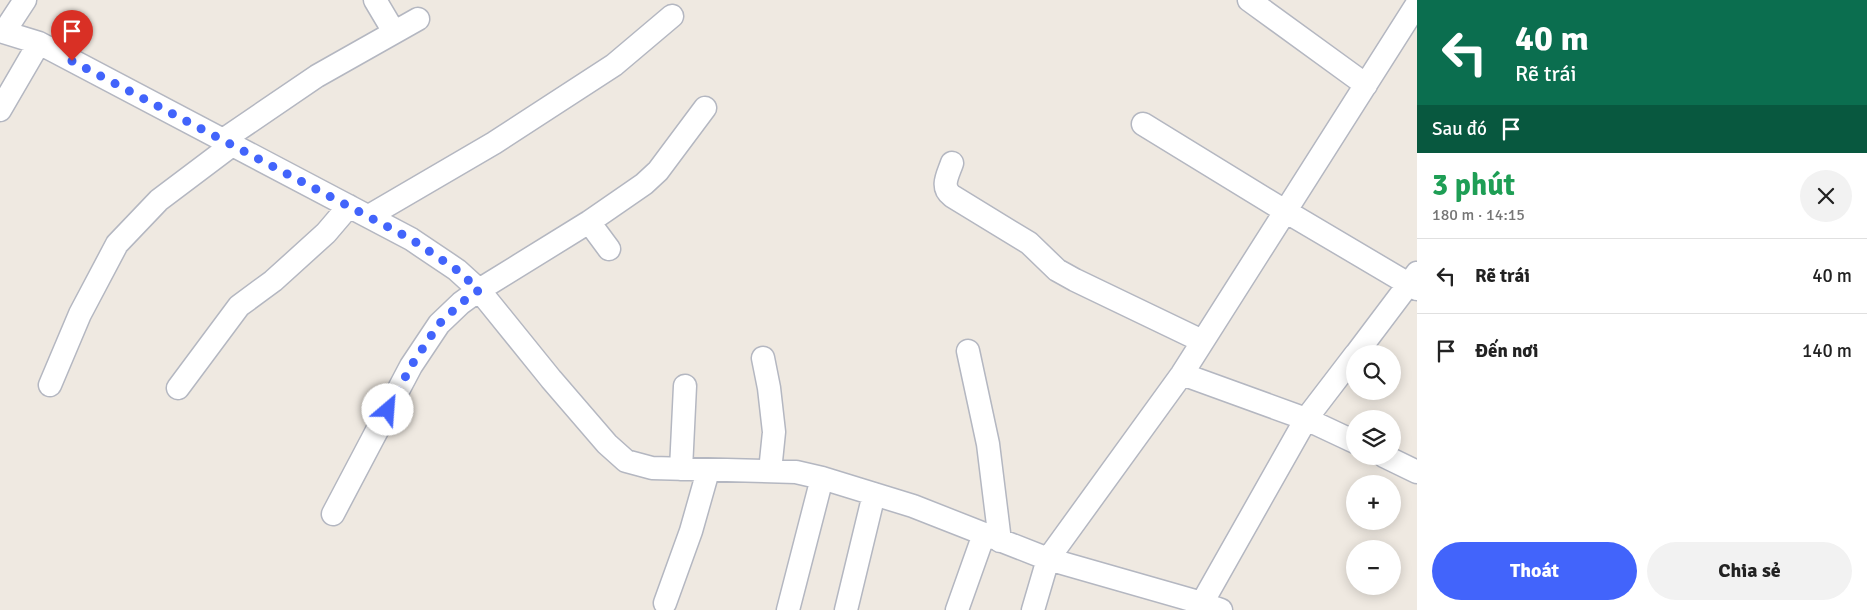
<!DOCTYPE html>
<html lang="vi">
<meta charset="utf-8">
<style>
body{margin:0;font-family:Signika,sans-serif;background:#f2f2f2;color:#222;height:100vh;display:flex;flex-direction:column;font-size:19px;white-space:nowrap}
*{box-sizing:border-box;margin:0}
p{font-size:16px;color:#767676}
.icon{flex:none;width:28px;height:28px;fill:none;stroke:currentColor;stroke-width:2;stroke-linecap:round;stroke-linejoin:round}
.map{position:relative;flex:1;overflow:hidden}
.panel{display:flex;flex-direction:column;background:#fff;width:450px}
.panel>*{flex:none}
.guide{background:#0b6e4f;color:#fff;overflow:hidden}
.buttons{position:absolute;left:1346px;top:345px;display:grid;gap:10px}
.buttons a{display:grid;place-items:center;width:55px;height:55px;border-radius:50%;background:#fff;box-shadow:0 2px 12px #0003;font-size:25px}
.pin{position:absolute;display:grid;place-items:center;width:42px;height:42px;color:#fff;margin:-51px -21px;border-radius:50% 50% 50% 0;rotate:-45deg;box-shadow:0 0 5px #0007}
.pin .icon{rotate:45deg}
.me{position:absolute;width:55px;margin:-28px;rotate:27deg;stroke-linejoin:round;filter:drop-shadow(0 0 4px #0008)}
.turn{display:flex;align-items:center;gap:18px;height:105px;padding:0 15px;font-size:22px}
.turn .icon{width:65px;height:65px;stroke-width:2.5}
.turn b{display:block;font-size:35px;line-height:42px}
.then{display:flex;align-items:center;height:48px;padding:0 15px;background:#0003;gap:10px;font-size:19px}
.round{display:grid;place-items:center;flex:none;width:52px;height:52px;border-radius:26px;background:#f2f2f2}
.summary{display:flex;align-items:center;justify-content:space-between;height:85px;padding:0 15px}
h1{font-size:30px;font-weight:700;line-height:38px;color:#1e9e55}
.action{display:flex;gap:10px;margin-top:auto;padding:10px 15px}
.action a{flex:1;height:58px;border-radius:30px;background:#4264fb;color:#fff;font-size:20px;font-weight:700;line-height:58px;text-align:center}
.action a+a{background:#f2f2f2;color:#222}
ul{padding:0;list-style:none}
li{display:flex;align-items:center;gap:15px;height:75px;padding:0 15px;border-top:1px solid #e0e0e0}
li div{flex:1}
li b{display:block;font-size:19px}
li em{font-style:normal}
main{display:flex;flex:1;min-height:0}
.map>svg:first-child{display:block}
</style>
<main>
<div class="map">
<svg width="1417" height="610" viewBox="0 0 1417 610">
<rect width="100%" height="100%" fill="#efe9e1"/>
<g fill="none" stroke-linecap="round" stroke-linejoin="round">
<defs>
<path id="minor" d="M375 0 394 32
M1249 0 1366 85
M0 31 39 43 411 239 457 270 479 290 551 379 607 444 626 461 652 468 796 472 822 478 913 506 1048 559 1202 603 1221 610
M4 32 25 0
M0 110 39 43
M1143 124 1285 211 1417 289
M223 140 317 76 418 19
M952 163C948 175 940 187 952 196L1029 243 1057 270 1075 280 1202 341
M369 216 494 143 614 65 672 16
M589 222 609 249
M968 351 988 444 1000 541
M1356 354 1417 273
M763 358 769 388 774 432 770 471
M1182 374 1306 419 1355 442
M50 385 80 314 117 244 159 200 232 145
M178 388 239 306 273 281 326 233 349 206
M1384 456 1417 472
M681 469 685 386
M333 514 411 366 439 324 461 303 479 290 589 222 644 184 658 171 705 108
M665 603 691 531 708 471
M1202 603 1306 419 1355 355
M788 610 822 478
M846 610 874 494
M957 610 984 534
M1033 610 1048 559 1182 374 1417 4"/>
</defs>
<use href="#minor" stroke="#b4b7c1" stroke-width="25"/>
<use href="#minor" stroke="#fff" stroke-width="22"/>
</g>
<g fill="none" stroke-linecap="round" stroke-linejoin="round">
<path stroke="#4264fb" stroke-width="9" stroke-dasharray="0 16.2" d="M72 61 411 239 457 270 479 290 461 303 439 324 411 366 388 410"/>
</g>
</svg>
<div class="buttons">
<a><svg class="icon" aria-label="search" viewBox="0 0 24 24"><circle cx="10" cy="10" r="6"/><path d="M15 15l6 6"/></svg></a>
<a><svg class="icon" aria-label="layers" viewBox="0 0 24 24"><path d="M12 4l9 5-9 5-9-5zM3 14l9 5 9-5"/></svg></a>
<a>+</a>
<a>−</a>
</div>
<div class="pin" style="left:72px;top:61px;background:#d93025"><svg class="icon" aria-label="arrive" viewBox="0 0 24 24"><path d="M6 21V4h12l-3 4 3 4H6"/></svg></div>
<svg class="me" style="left:388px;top:410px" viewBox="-20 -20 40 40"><circle r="19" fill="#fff"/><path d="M0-13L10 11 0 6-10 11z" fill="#4264fb"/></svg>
</div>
<section class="panel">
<div class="guide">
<div class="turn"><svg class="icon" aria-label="left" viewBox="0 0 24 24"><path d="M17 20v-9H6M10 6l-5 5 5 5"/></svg><div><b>40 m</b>Rẽ trái</div></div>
<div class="then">Sau đó<svg class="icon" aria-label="arrive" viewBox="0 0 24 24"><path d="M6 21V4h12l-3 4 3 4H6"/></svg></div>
</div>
<div class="summary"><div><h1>3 phút</h1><p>180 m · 14:15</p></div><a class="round"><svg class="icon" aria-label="close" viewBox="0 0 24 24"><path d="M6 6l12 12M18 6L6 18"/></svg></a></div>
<ul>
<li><svg class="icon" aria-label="left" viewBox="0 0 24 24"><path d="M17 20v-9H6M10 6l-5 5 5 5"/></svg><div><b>Rẽ trái</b></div><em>40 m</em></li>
<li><svg class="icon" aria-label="arrive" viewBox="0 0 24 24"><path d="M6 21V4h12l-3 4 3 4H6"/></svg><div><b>Đến nơi</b></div><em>140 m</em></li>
</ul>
<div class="action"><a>Thoát</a><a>Chia sẻ</a></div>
</section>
</main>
